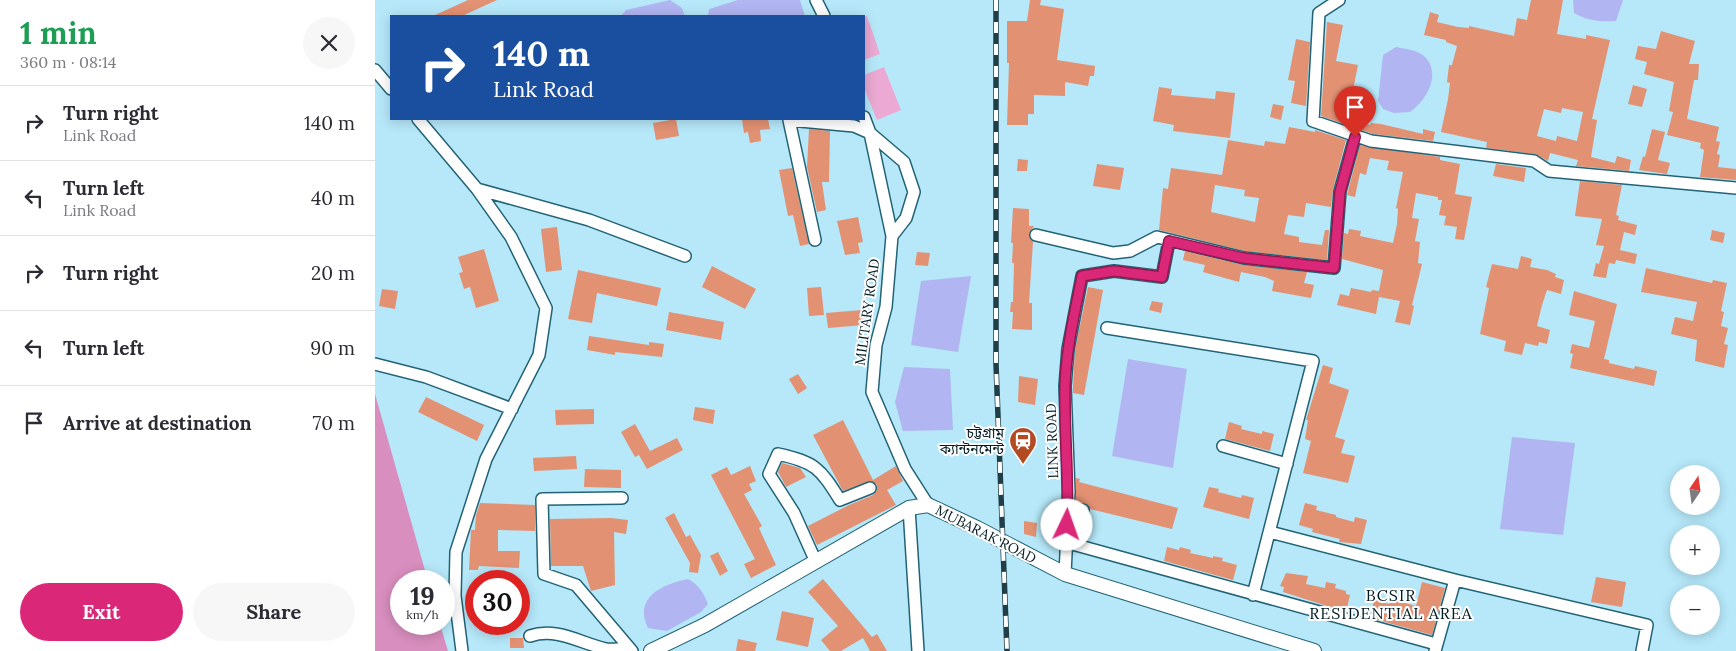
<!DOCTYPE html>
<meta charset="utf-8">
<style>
body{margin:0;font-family:Lora,"Noto Sans Bengali",serif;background:#f7f7f7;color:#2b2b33;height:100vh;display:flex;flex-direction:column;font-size:19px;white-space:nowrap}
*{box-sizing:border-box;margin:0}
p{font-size:16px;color:#7c7c81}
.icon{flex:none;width:28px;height:28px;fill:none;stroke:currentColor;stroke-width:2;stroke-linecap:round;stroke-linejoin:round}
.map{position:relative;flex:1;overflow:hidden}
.sheet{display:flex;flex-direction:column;background:#fff;width:375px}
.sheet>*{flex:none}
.top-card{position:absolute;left:15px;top:15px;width:475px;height:105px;border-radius:0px;box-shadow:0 2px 12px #0003;background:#1a4fa0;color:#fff;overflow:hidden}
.needle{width:32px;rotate:13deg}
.buttons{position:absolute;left:1295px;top:465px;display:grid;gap:10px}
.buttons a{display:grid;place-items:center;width:50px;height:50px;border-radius:50%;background:#fff;box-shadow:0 2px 12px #0003;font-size:25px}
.speed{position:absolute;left:15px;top:570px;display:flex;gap:10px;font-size:25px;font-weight:700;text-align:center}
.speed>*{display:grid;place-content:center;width:65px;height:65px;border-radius:50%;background:#fff;box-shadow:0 2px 12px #0003;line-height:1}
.speed small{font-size:12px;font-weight:400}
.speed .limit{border:8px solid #d22;background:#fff;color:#111}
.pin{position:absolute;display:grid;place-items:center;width:42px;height:42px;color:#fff;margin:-51px -21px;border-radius:50% 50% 50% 0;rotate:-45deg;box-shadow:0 0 5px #0007}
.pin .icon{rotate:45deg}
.me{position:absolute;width:55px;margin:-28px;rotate:3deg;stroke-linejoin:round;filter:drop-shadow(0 0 4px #0008)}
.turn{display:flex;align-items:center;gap:18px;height:105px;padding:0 20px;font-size:22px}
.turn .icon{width:65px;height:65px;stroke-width:2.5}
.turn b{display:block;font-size:35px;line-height:42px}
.round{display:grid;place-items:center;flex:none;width:52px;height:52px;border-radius:26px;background:#f7f7f7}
.head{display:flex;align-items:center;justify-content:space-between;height:85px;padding:0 20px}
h1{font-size:30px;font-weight:700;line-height:38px;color:#1e9e55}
.primary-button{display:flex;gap:10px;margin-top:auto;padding:10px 20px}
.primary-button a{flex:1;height:58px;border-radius:30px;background:#db2777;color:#fff;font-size:20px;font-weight:700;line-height:58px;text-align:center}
.primary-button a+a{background:#f7f7f7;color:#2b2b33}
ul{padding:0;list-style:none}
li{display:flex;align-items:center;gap:15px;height:75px;padding:0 20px;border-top:1px solid #e1e1e2}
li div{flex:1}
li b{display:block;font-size:19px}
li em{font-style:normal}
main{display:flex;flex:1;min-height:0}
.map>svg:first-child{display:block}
</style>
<main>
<section class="sheet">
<div class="head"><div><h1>1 min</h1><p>360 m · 08:14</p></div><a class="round"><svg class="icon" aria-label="close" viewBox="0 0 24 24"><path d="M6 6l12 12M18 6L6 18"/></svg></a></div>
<ul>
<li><svg class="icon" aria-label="right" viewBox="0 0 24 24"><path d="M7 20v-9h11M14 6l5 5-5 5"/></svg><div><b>Turn right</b><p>Link Road</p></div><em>140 m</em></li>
<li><svg class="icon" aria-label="left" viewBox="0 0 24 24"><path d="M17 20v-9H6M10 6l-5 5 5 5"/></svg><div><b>Turn left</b><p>Link Road</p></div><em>40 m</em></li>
<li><svg class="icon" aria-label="right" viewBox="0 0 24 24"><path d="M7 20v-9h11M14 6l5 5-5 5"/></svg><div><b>Turn right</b></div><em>20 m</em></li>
<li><svg class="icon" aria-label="left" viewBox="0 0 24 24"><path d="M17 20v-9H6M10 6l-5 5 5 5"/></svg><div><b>Turn left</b></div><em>90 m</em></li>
<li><svg class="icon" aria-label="arrive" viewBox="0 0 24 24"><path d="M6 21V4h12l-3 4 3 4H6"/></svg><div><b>Arrive at destination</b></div><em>70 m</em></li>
</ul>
<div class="primary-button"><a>Exit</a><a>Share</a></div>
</section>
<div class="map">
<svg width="1361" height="651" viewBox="0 0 1361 651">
<rect width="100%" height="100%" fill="#b6e8f9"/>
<path fill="#eba9d3" d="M492 16 505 54 489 60V17Z
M509 67 526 110 502 120 489 88V75Z"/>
<path fill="#d88ebe" d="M0 394 53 581H26V624H65L73 651H0Z"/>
<path fill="#b1b6f3" d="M295 0 307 8 310 16H246L251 10Z
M363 0H425L430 16H333L334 9Z
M1198 0H1248L1241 21C1224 22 1214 21 1199 13Z
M1021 47C1031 49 1044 50 1051 58 1066 75 1051 101 1035 112L1019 113 1008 109 1003 101 1008 55Z
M596 276 583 352 536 345 546 281Z
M753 359 812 369 798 468 737 456Z
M529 367 575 369 578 430 528 431 520 402Z
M1137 437 1200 443 1188 535 1125 529Z
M313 579C324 585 328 592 333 604L326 612 292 631 273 628C258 598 287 584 313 579Z"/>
<path fill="#e39173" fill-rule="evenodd" d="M93 0H122L87 16H58Z
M655 0H666L665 5 689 9 682 60 720 66 719 76H715L713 86 690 82V96L659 95V114H653V125H632L634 63H632V21H652Z
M1156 0H1188L1182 34 1211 39V35L1235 40 1217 119 1222 120 1216 157 1240 163 1242 156 1256 160 1254 171 1201 166 1203 160 1175 153 1173 161 1160 154 1111 148 1112 142 1066 132 1073 99 1075 83 1072 82 1074 65H1077L1082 46 1071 42V40L1049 35 1055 12 1064 15 1062 22 1083 27 1094 28V26L1139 36 1142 18 1152 20ZM1187 108 1208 112 1202 141 1182 136 1181 141 1162 136 1169 109 1186 113Z
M952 22 968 25 961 61 983 65 973 115 978 116 977 122 995 125 996 123 1006 124 1048 134V129L1060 132 1058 141 998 134 946 116Z
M1286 31 1320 41 1314 64H1324L1323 80H1319L1312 119 1344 127 1341 141 1345 142 1342 154 1345 155 1343 167 1361 169V180L1325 177 1329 150 1325 148 1326 143 1292 135 1298 112 1294 111 1299 82 1269 74 1272 62 1260 59 1263 46 1281 49Z
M921 39 935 42 931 106 916 103 920 81 913 80Z
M1258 85 1272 89 1267 107 1253 104Z
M784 87 797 89 796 95 840 99 841 91 860 93 855 138 798 131 799 125 778 121Z
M898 104 909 106 906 120 895 117Z
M301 119 304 136 281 140 278 123Z
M367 119H393L395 129 385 130 386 141 375 143 373 132 369 133Z
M914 127 940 132V130L971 140 958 189 956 207 931 203 929 217 913 215 909 234 924 237V242L947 245 950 230H954L952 260 870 251 784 230 788 188 793 189 796 168 847 175 853 140 889 146 890 141 910 144ZM840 185 870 190 869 196 884 198 880 222 836 212Z
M434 129 455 131 454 182H447L451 210 442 212 432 167Z
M1277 129 1290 132 1283 160 1295 163 1292 174 1264 170 1268 156 1270 157Z
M985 145 1065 157V160L1085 164 1080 194 1097 197 1089 240 1080 239 1082 227 1069 225 1071 216 1064 215 1067 200H1063V197L1041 193 1037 218 1044 219 1040 241 1045 242 1043 263 1047 264 1037 305 1039 306 1035 325 1020 322 1025 301 1004 297 1001 314 962 305 965 294 974 296 976 288 996 292 997 290 1004 291 1008 270 967 259 969 233 973 234 974 229 986 231 985 236 1018 243 1022 224 1023 209 1021 208 1028 172 1012 170 1014 161 995 158 991 175 985 173 980 197 972 195Z
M643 159 653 160 652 171H642Z
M722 164 749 168 745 190 718 186Z
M1121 164 1151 168 1149 182 1118 176Z
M417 168 434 244 425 246 418 215 413 216 404 170Z
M1205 181 1247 185 1241 215 1244 216 1243 220 1262 225 1260 235 1249 232 1245 250 1262 254 1260 264 1241 260 1240 264 1234 263 1231 278 1218 276 1221 263 1224 264 1229 246 1221 245 1227 219 1200 216Z
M638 208 654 209V226H659L654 234 658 242 654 303H657V330L637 329 638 312H635L636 302H638L639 263H637L638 243H636Z
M483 217 488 242 483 243 485 253 470 255 462 221Z
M182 227 187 270 171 272 166 229Z
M1337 230 1350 233 1348 243 1335 240Z
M109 249 124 301 101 308 95 287 89 289 84 273 88 272 83 257Z
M810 251 868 265 932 272 929 283 939 285 936 298 897 291 899 281 890 277 866 272 864 282 828 272 830 265 808 260Z
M542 252 555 253 553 266 540 265Z
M1146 256 1157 259 1155 267 1172 270 1181 274 1180 277 1189 280 1186 294 1172 290 1167 305 1162 326 1175 330 1172 344 1164 342 1163 346 1150 343 1147 355 1129 351 1131 341 1105 334 1114 288 1111 287 1117 264 1143 269Z
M337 266 381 289 370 309 327 287Z
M1271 268 1337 283 1338 280 1352 283 1346 311 1349 312 1346 326 1353 328 1349 344 1353 345 1349 368 1320 361 1322 340 1296 334 1300 317 1318 321 1322 302 1266 292Z
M203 270 286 288 282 306 222 293 217 323 193 319Z
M446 287 449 315 434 316 432 288Z
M713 287 728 290 709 395 698 393V386L700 350Z
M7 289 23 291 20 309 4 306Z
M1199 291 1242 304 1229 359 1234 360V363L1259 369 1260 366 1282 371 1279 386 1195 368 1198 354 1195 353 1197 344 1214 348 1220 321 1194 315Z
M777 301 788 303 786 313 774 310Z
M487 310 489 325 453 328 451 313Z
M294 312 349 322 346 340 291 330Z
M214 336 274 345V342L289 344 287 357 240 352V355L212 350Z
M948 365 958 368 954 383 974 390 960 437 970 440 966 453 980 456 973 483 928 473 936 441 930 439 933 420H931Z
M423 374 432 388 423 394 414 379Z
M644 376 663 379 660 405 643 402Z
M51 397 109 425 102 441 43 412Z
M320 407 340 410 338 424 318 420Z
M219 409V424L181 425 180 410Z
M468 420 498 480 521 466 528 481 512 490 521 505 442 545 433 526 474 505 498 495 502 490V485L496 481 468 491 438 435Z
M854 422 867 426 866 429 887 434V431L899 434 895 451 850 439Z
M260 424 275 451 302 438 308 450 272 469 264 455 260 457 246 432Z
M201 456 202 469 159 471 158 458Z
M407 463 425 468 431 477 411 487 403 472Z
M375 466 381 481 374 484 377 490 369 494 387 526 384 528 401 565 376 578 369 564 380 559 336 475 352 467 356 475Z
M210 469 246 470V488L209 487Z
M701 478 705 479 704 482 803 508 797 529 715 509 710 503H701Z
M834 487 844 489 843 492 866 498 867 495 879 498 874 519 828 507Z
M105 503 160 505V531L123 530V551H145L144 568 104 566 103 570H94L96 530H100L101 515Z
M930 503 942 506 941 510 961 515V517L979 522 980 517 992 520 986 544 964 542 965 539 937 532 938 529 924 525Z
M299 513 311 537 315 535 326 555 323 573 314 572 315 563 290 518Z
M236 518 253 520 251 534 239 532 240 585 216 591 208 566H176L175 519Z
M649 521 662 523 661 537 649 534Z
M792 547 804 550 805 547 816 550 815 553 838 558V556L848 558 847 561 862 565 858 580 789 561Z
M343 552 353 571 345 576 335 556Z
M911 573 933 576 931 584 950 588 951 582 961 584 960 588 971 591V594L975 595 971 612 908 592 909 587 905 586Z
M1221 577 1251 582 1247 607 1216 602Z
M448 579 497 637 502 634 512 651H495L488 638 466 651H455L446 640 463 626 433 592Z
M1047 582 1070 588 1057 635 999 619 1000 615 996 614 999 600 1014 604 1015 599 1041 606Z
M407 611 439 618 433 647 401 640Z
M135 638H148L149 648H135Z
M363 639 382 643 380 651H361Z"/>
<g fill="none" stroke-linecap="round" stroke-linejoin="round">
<defs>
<path id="minor" d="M441 0 449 16
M964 0 944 13 938 121 996 141 1159 161 1174 171 1361 188
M0 70 16 89
M489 117 495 133 529 162 539 192 531 218 517 236 511 307 501 345 497 392 530 469 553 505
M43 119 102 189 136 237 171 308 164 355 111 459 81 552 80 596 87 651
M102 189 214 220 310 256
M661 235 738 253 755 251 782 237 869 258 959 268 965 191 980 137
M440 240 414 120 479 126 495 133 517 236
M732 328 938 361 878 595
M0 364 51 377 137 409
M848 446 912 464
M247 498 167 499 169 574 201 585 257 651
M534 508 543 651
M708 510 701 545 1061 644
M895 532 1080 580 1272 625 1267 651
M441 562 419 513 394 474 403 454C440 462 445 468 465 500L495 488
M690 574 694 492 690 386 693 349 707 276 739 271 787 277 794 241
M155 636C182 627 205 643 231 649 238 650 247 648 254 648
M1060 651 1080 580"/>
<path id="tertiary" d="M276 651 330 625 534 508 553 505 602 528 690 574 939 651"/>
</defs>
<use href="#minor" stroke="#226376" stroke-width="14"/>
<use href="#tertiary" stroke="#226376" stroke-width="16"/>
<use href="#minor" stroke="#fff" stroke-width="11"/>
<use href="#tertiary" stroke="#fff" stroke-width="14"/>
<defs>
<path id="rail" d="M621 0V364L632 651"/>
</defs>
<use href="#rail" stroke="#203e47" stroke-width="5.5"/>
<use href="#rail" stroke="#fff" stroke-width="4" stroke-dasharray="11" stroke-linecap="butt"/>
</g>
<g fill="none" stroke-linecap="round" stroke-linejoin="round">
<defs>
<path id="route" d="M692 525C694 478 689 432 690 386 691 349 700 312 707 276L739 271 787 277 794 241 868 258 959 268 965 192 980 137"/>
</defs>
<use href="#route" stroke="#8e194d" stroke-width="12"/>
<use href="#route" stroke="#db2777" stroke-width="9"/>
</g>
<defs>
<symbol id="station-pin" viewBox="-11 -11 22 30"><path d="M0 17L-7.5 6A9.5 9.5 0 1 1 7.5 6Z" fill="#b24b22" stroke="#fff"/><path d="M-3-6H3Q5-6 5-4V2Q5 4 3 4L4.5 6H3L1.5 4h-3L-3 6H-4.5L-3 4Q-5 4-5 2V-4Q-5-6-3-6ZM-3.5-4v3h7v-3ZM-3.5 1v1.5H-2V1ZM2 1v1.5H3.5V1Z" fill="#fff"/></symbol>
</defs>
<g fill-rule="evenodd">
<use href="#station-pin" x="632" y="425" width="32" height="43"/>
</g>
<g text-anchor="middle" stroke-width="4" stroke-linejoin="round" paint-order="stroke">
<g font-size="14" fill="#021c23" stroke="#fff">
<text transform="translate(492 312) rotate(-82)" y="5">MILITARY ROAD</text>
<text transform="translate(677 441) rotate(-92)" y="5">LINK ROAD</text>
<text transform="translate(611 534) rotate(27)" y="5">MUBARAK ROAD</text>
</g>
<g font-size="14" fill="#021c23" stroke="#fff" text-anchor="end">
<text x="629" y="438">চট্টগ্রাম<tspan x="629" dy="16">ক্যান্টনমেন্ট</tspan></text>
</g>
<g font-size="16" letter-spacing="1" fill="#021c23" stroke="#fff">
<text x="1016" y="601">BCSIR<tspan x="1016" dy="18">RESIDENTIAL AREA</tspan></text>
</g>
</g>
</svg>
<div class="buttons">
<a><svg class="needle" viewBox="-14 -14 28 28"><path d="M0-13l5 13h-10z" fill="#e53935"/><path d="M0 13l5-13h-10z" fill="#7c7c81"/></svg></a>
<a>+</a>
<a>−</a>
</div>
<div class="speed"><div>19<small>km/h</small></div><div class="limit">30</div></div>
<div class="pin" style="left:980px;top:137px;background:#d93025"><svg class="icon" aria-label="arrive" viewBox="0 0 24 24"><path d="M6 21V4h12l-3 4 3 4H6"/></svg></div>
<svg class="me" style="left:692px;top:525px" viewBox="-20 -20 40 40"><circle r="19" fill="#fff"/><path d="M0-13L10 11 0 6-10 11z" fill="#db2777"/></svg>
<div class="top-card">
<div class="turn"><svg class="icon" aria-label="right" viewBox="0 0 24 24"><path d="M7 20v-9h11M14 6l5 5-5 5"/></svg><div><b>140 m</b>Link Road</div></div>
</div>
</div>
</main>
